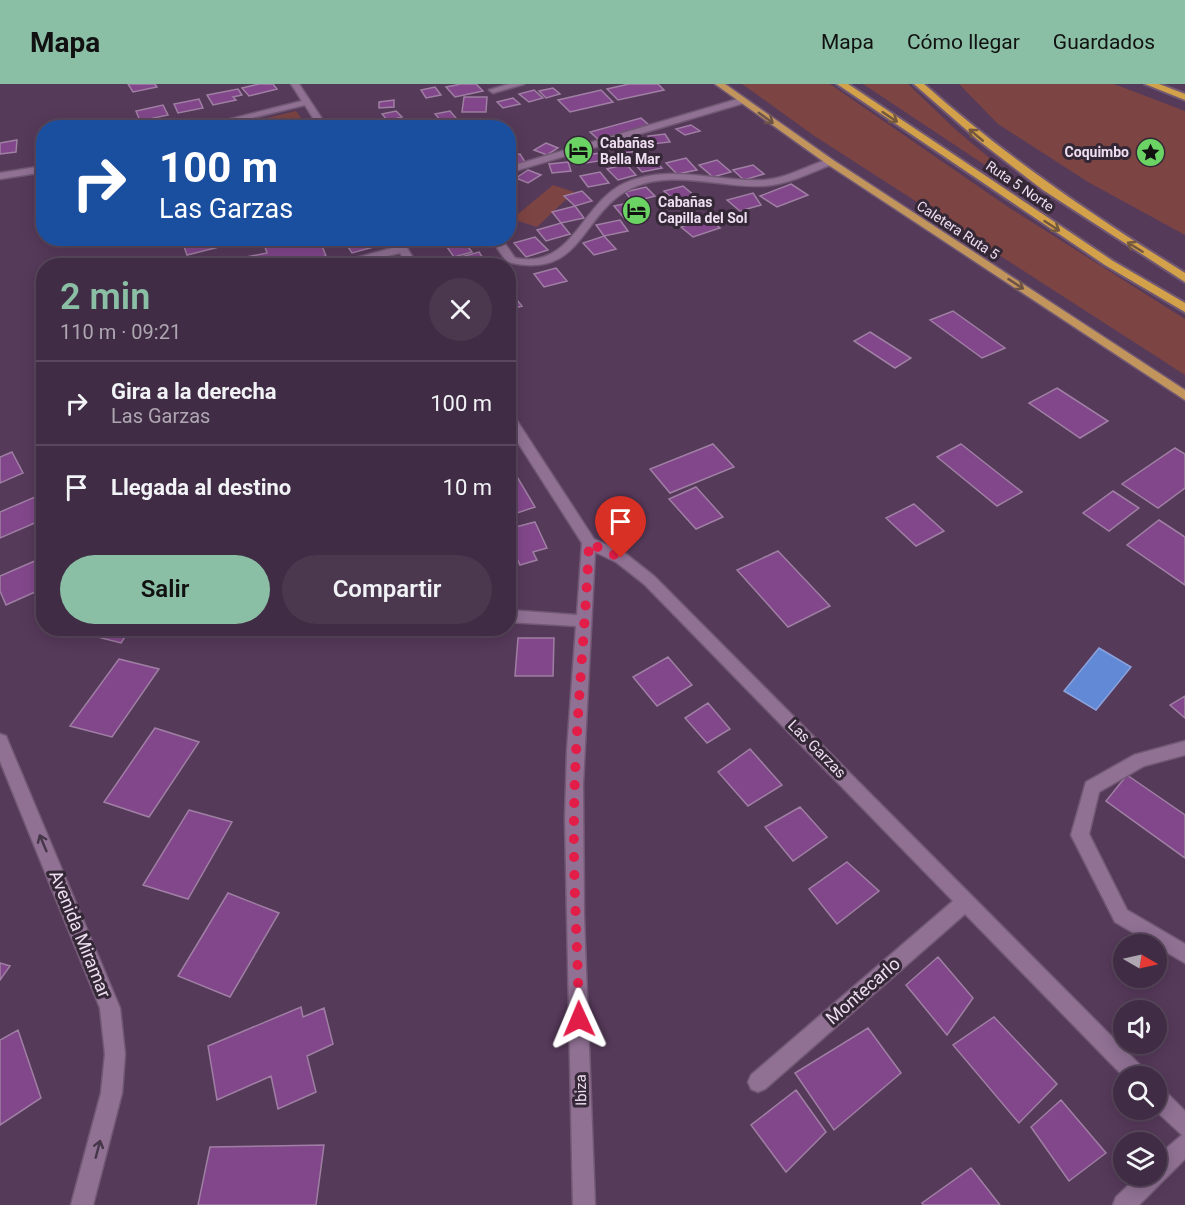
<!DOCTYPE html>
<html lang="es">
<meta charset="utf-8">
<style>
body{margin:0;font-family:Roboto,sans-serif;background:#4b384f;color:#f1f3f6;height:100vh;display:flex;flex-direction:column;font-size:22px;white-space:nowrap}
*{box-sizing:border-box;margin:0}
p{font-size:20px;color:#aea7b2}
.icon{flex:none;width:33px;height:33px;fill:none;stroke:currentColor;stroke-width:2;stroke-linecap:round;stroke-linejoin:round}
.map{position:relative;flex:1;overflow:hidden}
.sheet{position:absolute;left:36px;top:174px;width:480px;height:378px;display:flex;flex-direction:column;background:#402c44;border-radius:24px;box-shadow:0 3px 15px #0003,0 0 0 2px #59485d}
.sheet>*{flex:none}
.guide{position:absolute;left:36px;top:36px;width:480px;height:126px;border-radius:24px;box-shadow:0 3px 15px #0003,0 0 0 2px #59485d;background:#1a4fa0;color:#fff;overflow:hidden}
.needle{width:39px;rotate:99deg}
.buttons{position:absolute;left:1113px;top:850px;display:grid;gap:12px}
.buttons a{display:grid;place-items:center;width:54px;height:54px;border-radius:50%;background:#402c44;box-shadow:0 3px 15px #0003,0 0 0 2px #59485d;font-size:30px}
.pin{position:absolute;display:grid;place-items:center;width:51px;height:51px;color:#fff;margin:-62px -26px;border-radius:50% 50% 50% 0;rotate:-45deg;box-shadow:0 0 6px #0007}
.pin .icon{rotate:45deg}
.me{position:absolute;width:66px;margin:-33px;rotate:359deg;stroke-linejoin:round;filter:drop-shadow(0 0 4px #0008)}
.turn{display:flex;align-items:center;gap:21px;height:126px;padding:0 24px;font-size:27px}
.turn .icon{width:78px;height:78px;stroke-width:2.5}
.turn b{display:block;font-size:42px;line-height:51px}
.round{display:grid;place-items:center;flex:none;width:63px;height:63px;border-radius:32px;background:#4b384f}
.summary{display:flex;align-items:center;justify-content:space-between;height:102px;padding:0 24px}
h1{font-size:36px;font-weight:600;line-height:45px;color:#8abfa5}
.cta{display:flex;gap:12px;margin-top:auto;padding:12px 24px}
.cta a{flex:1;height:69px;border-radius:36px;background:#8abfa5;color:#111;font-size:24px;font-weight:600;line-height:69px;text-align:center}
.cta a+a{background:#4b384f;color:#f1f3f6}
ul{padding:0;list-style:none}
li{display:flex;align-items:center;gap:18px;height:84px;padding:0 24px;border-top:2px solid #59485d}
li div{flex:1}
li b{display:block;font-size:22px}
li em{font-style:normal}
header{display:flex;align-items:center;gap:36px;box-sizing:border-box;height:84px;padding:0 30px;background:#8abfa5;color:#111}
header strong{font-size:28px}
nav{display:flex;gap:33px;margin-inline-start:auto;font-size:21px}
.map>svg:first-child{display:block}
</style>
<header>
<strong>Mapa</strong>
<nav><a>Mapa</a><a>Cómo llegar</a><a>Guardados</a></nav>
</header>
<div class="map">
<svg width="1185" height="1121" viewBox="0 0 1185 1121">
<rect width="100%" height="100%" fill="#563a5a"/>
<path fill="#7c4442" d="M742 0H830L1008 123 1185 235V291L813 51Z
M863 0H908L956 46 1048 123Z
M959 0H1114L1185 27V151L1088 98 998 40Z
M296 27 308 43H228Z
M553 101 574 108 537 143 512 135Z"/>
<path fill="#6189d5" stroke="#8ca2dd" stroke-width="1.5" d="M1099 564 1131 583 1096 626 1064 607Z"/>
<path fill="#82478b" stroke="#9f7fa3" stroke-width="1.5" d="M128 0H155L157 3 133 8Z
M259 0H273L277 5 249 12 242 4Z
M461 0H476L483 7 455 13 446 3Z
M629 0H658L664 6 618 16 607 5Z
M435 3 441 11 426 14 421 6Z
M553 4 560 10 546 14 539 7Z
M238 5 242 11 233 13 236 16 213 21 207 11Z
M534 6 543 14 529 18 519 10Z
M601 6 613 18 570 28 558 16Z
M464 13H487L486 28H462Z
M513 14 520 20 503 24 497 18Z
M199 15 203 24 178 29 174 20Z
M394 16V23L379 24V18Z
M163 21 168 31 140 37 136 27Z
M396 27 402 33 388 37 382 30Z
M450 27 456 34 442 38 435 30Z
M641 34 650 42 599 56 590 48Z
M404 37 416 42 391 44Z
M691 41 700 47 685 51 676 45Z
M665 50 670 58 652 60 648 52Z
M17 56 16 68 0 70V59Z
M546 59 558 64 547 71 534 66Z
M634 60 638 67 619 70 616 62Z
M601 69 605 76 586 79 583 71Z
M520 70 525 78 508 81V72Z
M651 73 662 84 642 88 632 77Z
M686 74 697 86 677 90 666 79Z
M717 76 731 88 713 93 699 81Z
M568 78 571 87 552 89 549 80Z
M626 80 636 91 618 96 607 85Z
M753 81 764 90 744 96 733 86Z
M528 86 541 91 528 99 516 94Z
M600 88 609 99 588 103 580 92Z
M791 100 808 111 777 123 760 112Z
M683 102 696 113 677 118 664 107Z
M646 103 655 112 633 118 625 108Z
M582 107 592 117 575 122 564 112Z
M753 109 761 121 740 127 727 116Z
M633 118 643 129 624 134 614 122Z
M575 122 584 134 561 139 552 128Z
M708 134 720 144 693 153 681 143Z
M620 136 628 147 604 152 596 141Z
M561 139 570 150 546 157 537 146Z
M604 152 616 165 594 171 583 159Z
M535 153 548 166 526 173 514 159Z
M181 154H224L227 161 187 171Z
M306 154H319L326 172 283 182H244L241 174 267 169 265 163Z
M371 154 377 162 352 169 343 155Z
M465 159 472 168 454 173 447 163Z
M479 168 488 182H464L458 174Z
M556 184 567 197 544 203 534 190Z
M508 206H509L522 222 508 226Z
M953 227 1005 264 982 274 930 236Z
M870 248 911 274 895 284 854 257Z
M1057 304 1108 337 1080 354 1029 319Z
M713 360 734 383 670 409 650 385Z
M961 360 1022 408 997 422 937 373Z
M1175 364 1185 370V404L1158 424 1122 400Z
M12 368 23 389 0 399V373Z
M516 391 535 423 508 432V394Z
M696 403 723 433 696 445 669 415Z
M1113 407 1139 424 1109 447 1083 429Z
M42 410 44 435 0 454V428Z
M914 420 944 447 916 462 886 434Z
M1159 436 1185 453V501L1127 461Z
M535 438 547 464 533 468 537 476 520 481 508 455V445Z
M778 467 830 522 788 543 737 486Z
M44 473V504L6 521 0 507V492Z
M62 544H131L121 559Z
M518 554H554L553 592H515Z
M668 573 692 601 657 622 633 593Z
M119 575 159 585 112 653 70 642Z
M1185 612V634L1170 621Z
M708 619 730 645 707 659 685 634Z
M155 644 199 658 149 733 104 718Z
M750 665 782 701 748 722 718 688Z
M1127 691 1185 731V774L1106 717Z
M800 723 827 753 793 777 765 743Z
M189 726 232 738 188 815 143 801Z
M847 778 879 807 837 840 809 805Z
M228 809 279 829 230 913 178 892Z
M938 873 973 914 947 951 906 901Z
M0 879 10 882 0 896Z
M301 923 303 933 324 924 333 960 307 972 316 1008 278 1025 271 992 217 1016 208 962Z
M994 933 1057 1000 1019 1039 953 961Z
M868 944 901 989 834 1046 795 989Z
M18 946 41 1014 0 1041V956Z
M796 1006 826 1048 786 1088 751 1041Z
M1061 1016 1106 1069 1069 1097 1031 1043Z
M324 1061 316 1121H198L210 1063Z
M971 1084 1000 1121H923L922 1119Z"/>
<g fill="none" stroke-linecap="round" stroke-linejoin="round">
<defs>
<path id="service" d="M509 0H524L493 9 489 6Z
M741 14 745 17 744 19 508 89V83Z
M830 75 833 76V80C811 88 788 101 763 102 721 104 672 85 632 104 580 128 584 197 507 178L490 154H501L515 174C573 186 581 119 625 99 670 79 719 99 765 96 788 94 808 81 830 75Z
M1185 657V671L1144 682 1099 708 1089 750 1127 826 1185 860V879L1115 838 1071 751 1086 698 1134 671Z"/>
<path id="minor" d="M291 0H299L328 44H319L305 21 212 44H195L302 17Z
M43 82 44 88 0 95V89Z
M391 154H401L418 182H407L400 169 346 182H326L396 163Z
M508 328 512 329 594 455 626 470 654 492 1145 986 1148 993H1124L965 830 765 1005 758 1008 751 1005 748 998 751 991 953 817 644 500 616 478 595 468 583 700 584 832 595 1121H573L565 735 567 666 576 542 508 538V526L577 531 582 459 508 343Z
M1156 1002 1163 1005 1185 1027V1075L1139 1121H1113L1116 1113 1138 1092H1156V1073L1182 1051 1155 1026Z"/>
<path id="tertiary" d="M0 650 6 652 8 657 120 924 125 970 122 1009 93 1121H71L101 1009 105 970 100 924 0 677Z"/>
<path id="primary" d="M715 0H725L833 76 1185 306V316L827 80Z"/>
<path id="trunk" d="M837 0H848L1113 177 1185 219V228L1105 181Z
M914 0H924C1005 72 1093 132 1185 189V198L1043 106 978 56Z
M1145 0H1159L1185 10V16Z"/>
</defs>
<use href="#service" stroke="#715974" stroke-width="3"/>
<use href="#minor" stroke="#715974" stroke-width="3"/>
<use href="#tertiary" stroke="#715974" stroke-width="3"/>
<use href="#primary" stroke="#715974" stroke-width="3"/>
<use href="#trunk" stroke="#715974" stroke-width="4"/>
<use href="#service" fill="#907194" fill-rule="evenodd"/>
<use href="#minor" fill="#907194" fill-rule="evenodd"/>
<use href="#tertiary" fill="#907194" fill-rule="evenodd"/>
<use href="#primary" fill="#c2955d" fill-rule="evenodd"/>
<use href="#trunk" fill="#d3a14a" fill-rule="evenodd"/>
</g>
<defs><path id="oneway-shaft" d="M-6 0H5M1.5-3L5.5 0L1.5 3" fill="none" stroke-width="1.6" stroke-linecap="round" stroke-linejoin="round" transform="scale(1.5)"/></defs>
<g stroke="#74583e">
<use href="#oneway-shaft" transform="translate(890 33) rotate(34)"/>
<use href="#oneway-shaft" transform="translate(976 51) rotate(-140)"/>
<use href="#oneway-shaft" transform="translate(1052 142) rotate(33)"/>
<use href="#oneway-shaft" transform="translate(1135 163) rotate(-148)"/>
</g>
<g stroke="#6d5346">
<use href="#oneway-shaft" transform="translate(766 34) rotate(36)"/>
<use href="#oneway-shaft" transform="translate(1016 200) rotate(33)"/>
</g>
<g stroke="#463649">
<use href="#oneway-shaft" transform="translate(43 759) rotate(-113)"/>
<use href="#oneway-shaft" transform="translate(98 1065) rotate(-75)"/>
</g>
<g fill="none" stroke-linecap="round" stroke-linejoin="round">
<path stroke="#e11d48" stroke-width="10" stroke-dasharray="0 18" d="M579 935C578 868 573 800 574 733 575 642 585 551 589 459L621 474"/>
</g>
<defs>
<symbol id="hotel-disc" viewBox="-11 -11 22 22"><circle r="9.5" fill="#6bd363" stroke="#342736"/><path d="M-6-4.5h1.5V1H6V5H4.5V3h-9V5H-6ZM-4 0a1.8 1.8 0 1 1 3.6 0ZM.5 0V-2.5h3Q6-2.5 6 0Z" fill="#111"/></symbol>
<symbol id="sight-disc" viewBox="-11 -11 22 22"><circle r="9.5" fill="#6bd363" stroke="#342736"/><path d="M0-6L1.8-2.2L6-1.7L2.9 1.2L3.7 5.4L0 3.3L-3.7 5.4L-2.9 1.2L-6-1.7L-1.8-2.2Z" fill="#111"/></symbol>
</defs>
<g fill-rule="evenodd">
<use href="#hotel-disc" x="562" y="50" width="33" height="33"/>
<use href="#sight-disc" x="1134" y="52" width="33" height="33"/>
<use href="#hotel-disc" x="620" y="110" width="33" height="33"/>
</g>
<g text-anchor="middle" stroke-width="6" stroke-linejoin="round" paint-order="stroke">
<g font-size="14" font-weight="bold" fill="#efdef1" stroke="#342736" text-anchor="start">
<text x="600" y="64">Cabañas<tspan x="600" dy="16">Bella Mar</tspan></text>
<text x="1129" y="73" text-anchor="end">Coquimbo</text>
<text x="658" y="123">Cabañas<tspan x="658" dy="16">Capilla del Sol</tspan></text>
</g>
<g font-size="14" fill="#efdef1" stroke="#342736">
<text transform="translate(1020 102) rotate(34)" y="5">Ruta 5 Norte</text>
<text transform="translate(958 146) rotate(33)" y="5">Caletera Ruta 5</text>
</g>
<g font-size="15" fill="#efdef1" stroke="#342736">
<text transform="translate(817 665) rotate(45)" y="5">Las Garzas</text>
<text transform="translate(581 1006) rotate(-91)" y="5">Ibiza</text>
</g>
<g font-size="18" fill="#efdef1" stroke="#342736">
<text transform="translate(80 850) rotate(68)" y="6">Avenida Miramar</text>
<text transform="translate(863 907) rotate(-41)" y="6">Montecarlo</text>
</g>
</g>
</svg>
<div class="buttons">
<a><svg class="needle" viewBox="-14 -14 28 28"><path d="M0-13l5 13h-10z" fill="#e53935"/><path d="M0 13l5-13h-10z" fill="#aea7b2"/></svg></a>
<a><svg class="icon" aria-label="sound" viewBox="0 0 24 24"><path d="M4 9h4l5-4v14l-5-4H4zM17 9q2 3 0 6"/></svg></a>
<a><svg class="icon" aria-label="search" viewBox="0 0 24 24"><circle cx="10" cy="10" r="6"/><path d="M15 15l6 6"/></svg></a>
<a><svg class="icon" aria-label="layers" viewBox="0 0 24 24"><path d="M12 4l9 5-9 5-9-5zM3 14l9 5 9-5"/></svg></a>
</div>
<div class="pin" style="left:621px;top:474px;background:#d93025"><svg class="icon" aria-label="arrive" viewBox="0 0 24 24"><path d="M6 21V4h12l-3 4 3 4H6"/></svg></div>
<svg class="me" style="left:579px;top:935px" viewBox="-20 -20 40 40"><path d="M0-17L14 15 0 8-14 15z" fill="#e11d48" stroke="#fff" stroke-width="4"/></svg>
<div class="guide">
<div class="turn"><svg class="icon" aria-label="right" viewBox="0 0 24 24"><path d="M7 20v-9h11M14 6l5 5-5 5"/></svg><div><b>100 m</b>Las Garzas</div></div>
</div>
<section class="sheet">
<div class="summary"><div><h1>2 min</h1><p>110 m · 09:21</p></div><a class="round"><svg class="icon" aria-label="close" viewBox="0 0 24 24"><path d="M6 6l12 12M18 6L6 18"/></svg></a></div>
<ul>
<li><svg class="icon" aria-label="right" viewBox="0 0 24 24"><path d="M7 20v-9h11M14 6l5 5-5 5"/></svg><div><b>Gira a la derecha</b><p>Las Garzas</p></div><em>100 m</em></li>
<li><svg class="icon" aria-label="arrive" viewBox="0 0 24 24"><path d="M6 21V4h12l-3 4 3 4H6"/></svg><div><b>Llegada al destino</b></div><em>10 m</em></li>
</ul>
<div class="cta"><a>Salir</a><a>Compartir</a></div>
</section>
</div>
